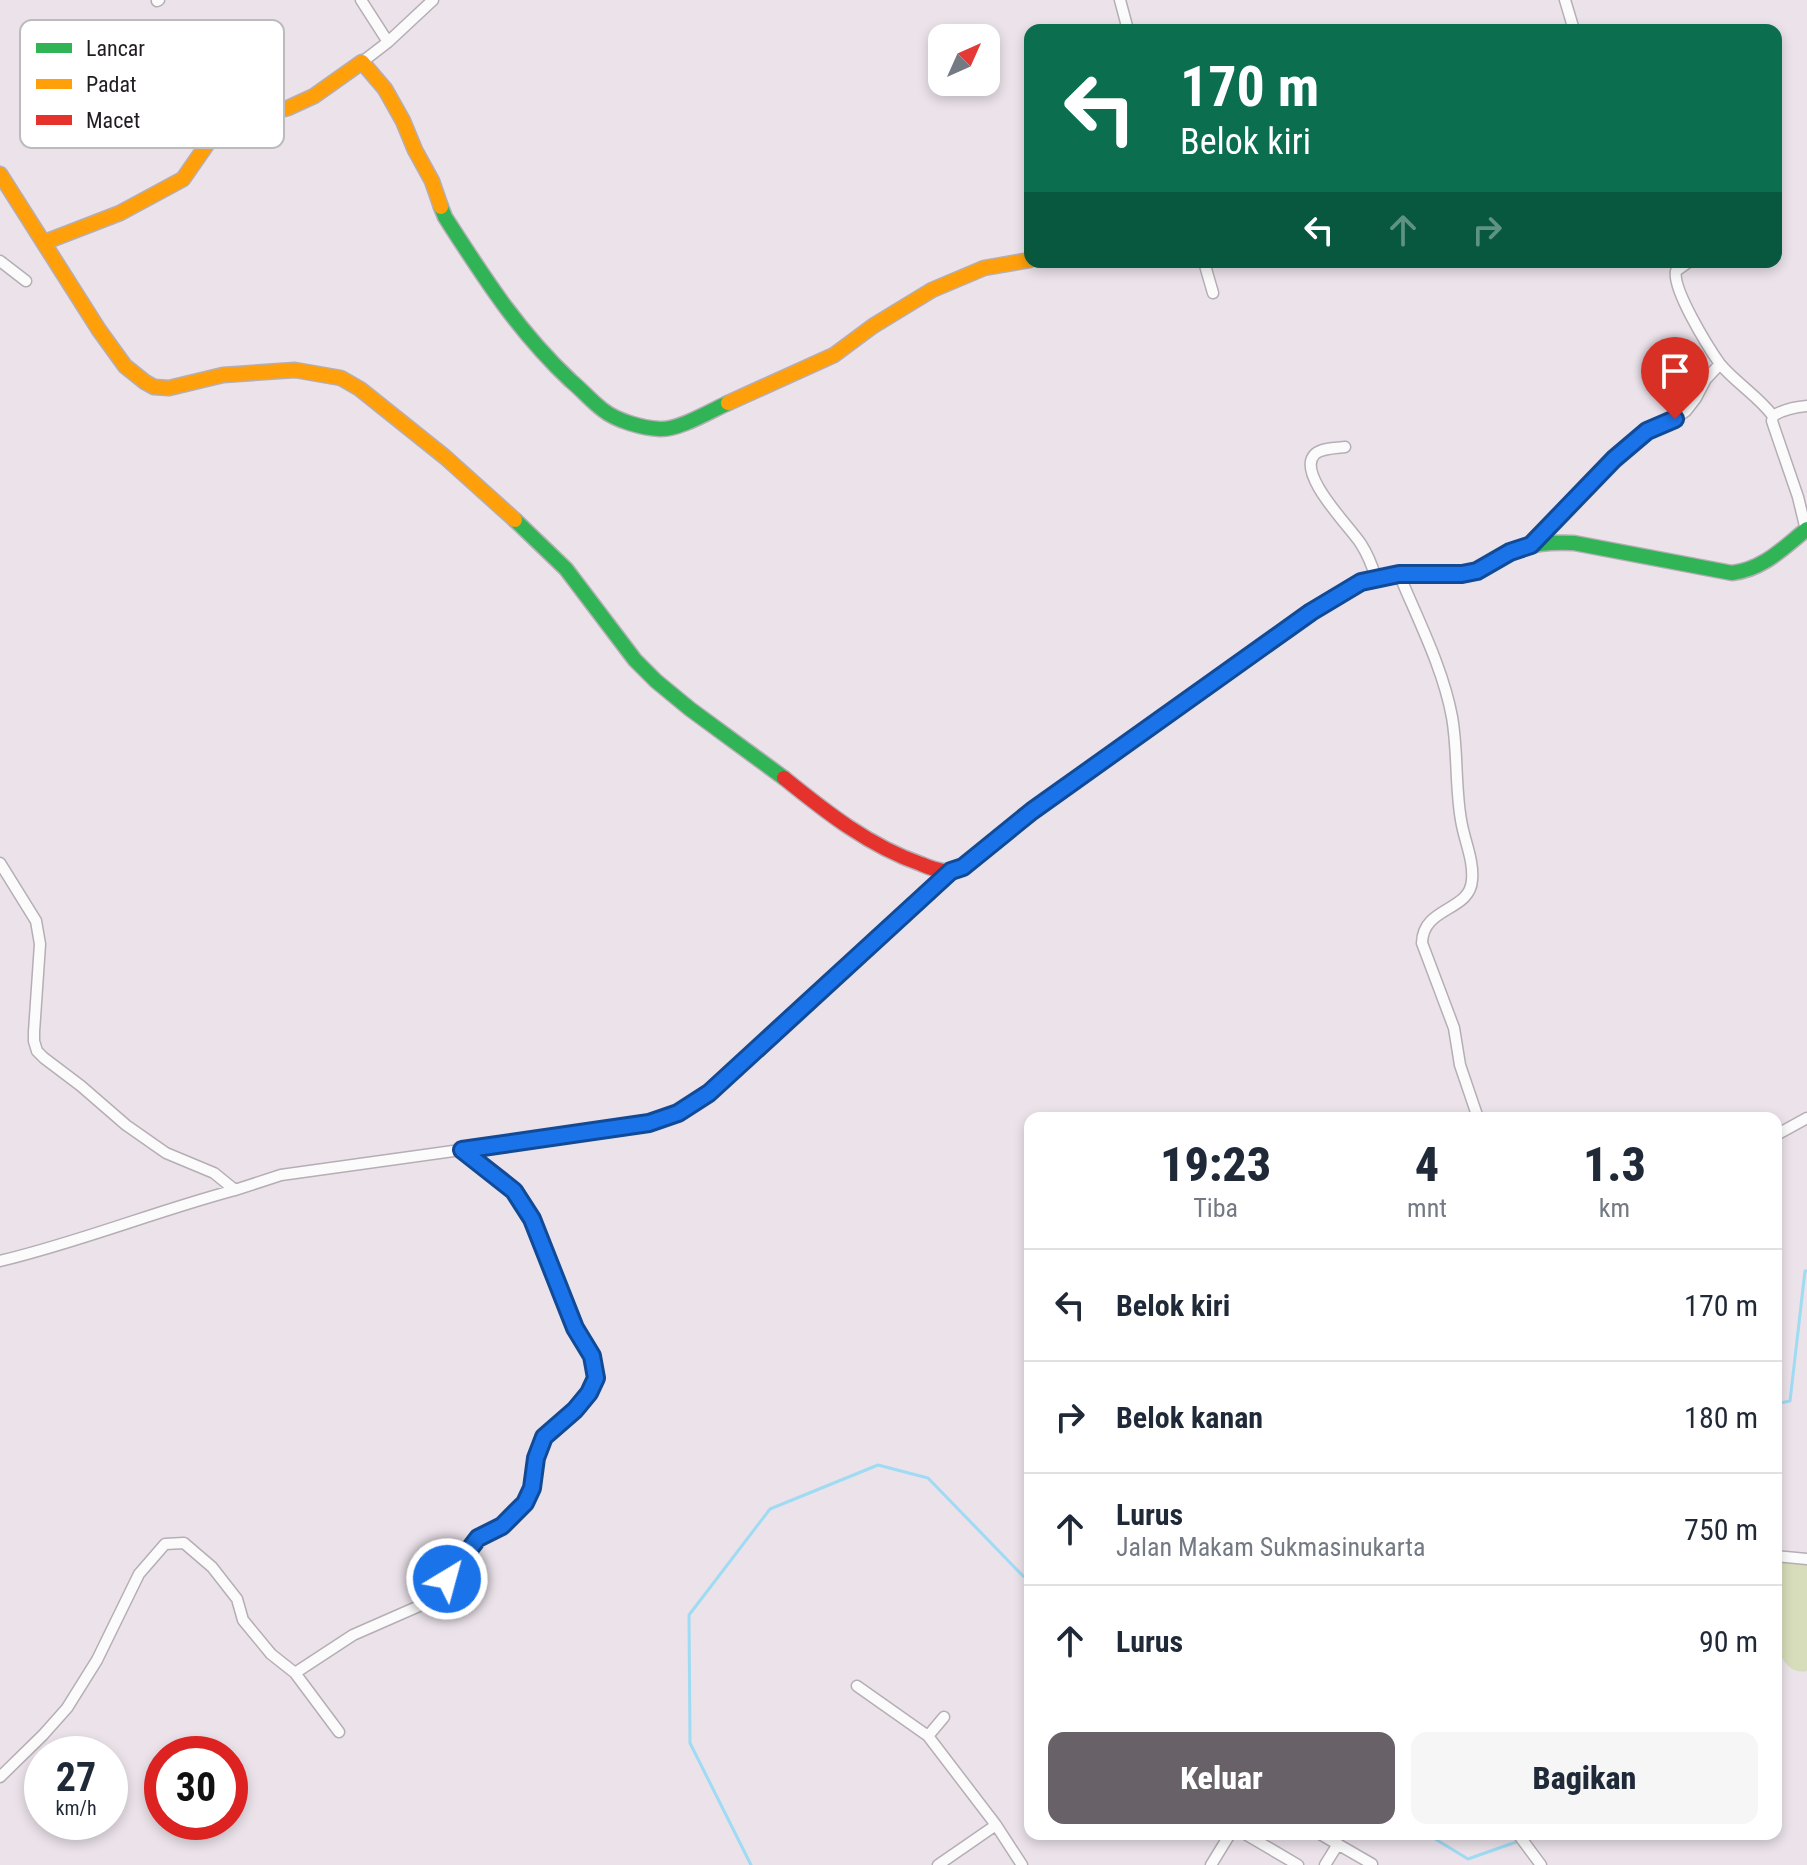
<!DOCTYPE html>
<html lang="id">
<style>
body{margin:0;font-family:"Roboto Condensed",sans-serif;background:#f6f6f7;color:#1f2937;height:100vh;display:flex;flex-direction:column;font-size:30px;white-space:nowrap}
*{box-sizing:border-box;margin:0}
p{font-size:26px;color:#747a83}
.icon{flex:none;width:44px;height:44px;fill:none;stroke:currentColor;stroke-width:2;stroke-linecap:round;stroke-linejoin:round}
.map{position:relative;flex:1;overflow:hidden}
.sheet{position:absolute;left:1024px;top:1112px;width:758px;height:728px;display:flex;flex-direction:column;background:#fff;border-radius:16px;box-shadow:0 4px 12px #0003}
.sheet>*{flex:none}
.guide{position:absolute;left:1024px;top:24px;width:758px;height:244px;border-radius:16px;box-shadow:0 4px 12px #0003;background:#0b6e4f;color:#fff;overflow:hidden}
.needle{width:52px;rotate:45deg}
.controls{position:absolute;left:928px;top:24px;display:grid;gap:16px}
.controls a{display:grid;place-items:center;width:72px;height:72px;border-radius:16px;background:#fff;box-shadow:0 4px 12px #0003;font-size:40px}
.speed{position:absolute;left:24px;top:1736px;display:flex;gap:16px;font-size:40px;font-weight:700;text-align:center}
.speed>*{display:grid;place-content:center;width:104px;height:104px;border-radius:50%;background:#fff;box-shadow:0 4px 12px #0003;line-height:1}
.speed small{font-size:20px;font-weight:400}
.speed .limit{border:12px solid #d22;background:#fff;color:#111}
.pin{position:absolute;display:grid;place-items:center;width:68px;height:68px;color:#fff;margin:-82px -34px;border-radius:50% 50% 50% 0;rotate:-45deg;box-shadow:0 0 8px #0007}
.pin .icon{rotate:45deg}
.me{position:absolute;width:88px;margin:-44px;rotate:37deg;stroke-linejoin:round;filter:drop-shadow(0 0 6px #0008)}
.turn{display:flex;align-items:center;gap:28px;height:168px;padding:0 24px;font-size:36px}
.turn .icon{width:104px;height:104px;stroke-width:2.5}
.turn b{display:block;font-size:56px;line-height:68px}
.lanes{display:flex;align-items:center;height:76px;padding:0 24px;background:#0003;justify-content:center;gap:40px;direction:ltr}
.lanes .off{opacity:.35}
.eta{display:flex;justify-content:space-evenly;align-items:center;height:136px;text-align:center}
.eta b{font-size:48px;font-weight:800;line-height:56px}
.action{display:flex;gap:16px;margin-top:auto;padding:16px 24px}
.action a{flex:1;height:92px;border-radius:16px;background:#686167;color:#fff;font-size:32px;font-weight:800;line-height:92px;text-align:center}
.action a+a{background:#f6f6f7;color:#1f2937}
ul{padding:0;list-style:none}
li{display:flex;align-items:center;gap:24px;height:112px;padding:0 24px;border-top:2px solid #e0e1e3}
li div{flex:1}
li b{display:block;font-size:30px}
li em{font-style:normal}
.map>svg:first-child{display:block}
</style>
<div class="map">
<svg width="1807" height="1865" viewBox="0 0 1807 1865">
<rect width="100%" height="100%" fill="#ebe2ea"/>
<path fill="#d7dcba" d="M1776 1561 1786 1563H1807V1671C1788 1675 1779 1656 1776 1640Z"/>
<g fill="none" stroke-linecap="round" stroke-linejoin="round">
<path stroke="#9fdbf3" stroke-width="3" d="M1776 1404 1790 1401 1805 1271H1807
M1427 1834 1468 1859 1519 1841
M751 1865 690 1743 689 1615 770 1509 878 1465 928 1478 1023 1576 1030 1579"/>
<defs>
<path id="street" d="M361 0 388 42
M1120 0 1128 30
M1565 0 1574 30
M157 1 159 0
M362 62 388 42 433 0
M0 261 26 281
M1204 262 1213 293
M1689 262 1676 271C1672 289 1708 347 1720 364
M1773 416 1772 421 1774 427 1798 497 1806 530
M1345 447C1336 448 1322 448 1315 454 1295 473 1351 528 1361 544 1368 555 1372 565 1376 578
M1531 545 1614 459 1647 431 1675 419 1686 411 1696 398 1706 379 1720 364C1736 383 1758 396 1773 416 1784 409 1794 407 1807 406
M1399 574C1418 620 1443 668 1452 717 1458 751 1455 786 1461 820 1464 840 1474 860 1472 880 1470 912 1423 906 1422 943L1454 1028 1460 1065 1478 1118
M0 863 36 921 40 944 34 1032V1041L37 1051 44 1058 81 1086 126 1125 166 1153 214 1173 235 1190C156 1211 80 1242 0 1261
M1776 1135 1807 1118
M235 1190 281 1175 619 1128 649 1123 678 1113 709 1093 951 871
M1776 1556 1807 1559
M295 1673 339 1732
M857 1686 928 1736 996 1825
M928 1736 944 1717
M0 1777 43 1735 67 1708 97 1660 139 1574 165 1544 184 1543 212 1567 237 1599 243 1620 271 1654 295 1673 353 1635 426 1603 464 1559 478 1538 502 1526 525 1503 532 1488 536 1458 544 1437 575 1410 589 1393 596 1378 592 1356 575 1328 532 1219 514 1191 462 1150
M1245 1834 1298 1865
M1320 1834 1372 1864
M1518 1834 1541 1865
M938 1865 996 1825 1022 1865
M1211 1865 1230 1834
M1325 1865 1338 1844"/>
<path id="fast" d="M441 207 445 217C485 279 517 330 571 381 582 390 591 401 603 410 617 421 642 428 660 429 679 430 710 411 728 403
M515 520 566 569 635 660 656 681 690 709 784 778
M1407 574C1427 574 1459 578 1477 571 1489 566 1499 557 1511 552 1532 543 1552 542 1574 543L1732 573C1764 569 1783 548 1807 529"/>
<path id="slow" d="M0 174 99 330 125 366 145 382 154 387 169 388 223 375 295 370 341 378 360 389 445 457 515 520
M45 242 120 213 183 179 217 130 240 120 288 108 314 96 362 62 385 89 403 121 415 150 432 181 441 207
M728 403 834 355 873 326 932 290 984 268 1030 260
M1031 812 1311 612 1361 582 1407 574"/>
<path id="jam" d="M784 778C826 812 869 846 921 864 930 868 941 872 951 871 955 870 959 868 963 867L1031 812"/>
</defs>
<use href="#street" stroke="#b5aeb5" stroke-width="13"/>
<use href="#fast" stroke="#b5aeb5" stroke-width="17"/>
<use href="#slow" stroke="#b5aeb5" stroke-width="17"/>
<use href="#jam" stroke="#b5aeb5" stroke-width="17"/>
<use href="#street" stroke="#fcfbfc" stroke-width="10"/>
<use href="#fast" stroke="#30b455" stroke-width="14"/>
<use href="#slow" stroke="#ff9f0a" stroke-width="14"/>
<use href="#jam" stroke="#e5322d" stroke-width="14"/>
</g>
<g fill="none" stroke-linecap="round" stroke-linejoin="round">
<defs>
<path id="route" d="M447 1579 478 1538 502 1526 525 1503 532 1488 536 1458 544 1437 575 1410 589 1393 596 1378 592 1356 575 1328 532 1219 514 1191 462 1150 649 1123 678 1113 709 1093 951 871 963 867 1032 811 1311 612 1361 582 1399 574H1462L1477 571 1510 552 1531 545 1614 459 1647 431 1675 419"/>
</defs>
<use href="#route" stroke="#114b97" stroke-width="20"/>
<use href="#route" stroke="#1a73e8" stroke-width="14"/>
</g>
<rect x="20" y="20" width="264" height="128" rx="12" fill="#fff" stroke="#bcbbbc" stroke-width="2"/>
<rect x="36" y="43" width="36" height="10" fill="#30b455"/>
<rect x="36" y="79" width="36" height="10" fill="#ff9f0a"/>
<rect x="36" y="115" width="36" height="10" fill="#e5322d"/>
<g font-size="22" fill="#211c21">
<text x="86" y="56">Lancar</text>
<text x="86" y="92">Padat</text>
<text x="86" y="128">Macet</text>
</g>
</svg>
<div class="controls">
<a><svg class="needle" viewBox="-14 -14 28 28"><path d="M0-13l5 13h-10z" fill="#e53935"/><path d="M0 13l5-13h-10z" fill="#747a83"/></svg></a>
</div>
<div class="speed"><div>27<small>km/h</small></div><div class="limit">30</div></div>
<div class="pin" style="left:1675px;top:419px;background:#d93025"><svg class="icon" aria-label="arrive" viewBox="0 0 24 24"><path d="M6 21V4h12l-3 4 3 4H6"/></svg></div>
<svg class="me" style="left:447px;top:1579px" viewBox="-20 -20 40 40"><circle r="17" fill="#1a73e8" stroke="#fff" stroke-width="3"/><path d="M0-11L8 9 0 5-8 9z" fill="#fff"/></svg>
<div class="guide">
<div class="turn"><svg class="icon" aria-label="left" viewBox="0 0 24 24"><path d="M17 20v-9H6M10 6l-5 5 5 5"/></svg><div><b>170 m</b>Belok kiri</div></div>
<div class="lanes"><svg class="icon" aria-label="left" viewBox="0 0 24 24"><path d="M17 20v-9H6M10 6l-5 5 5 5"/></svg><svg class="icon off" aria-label="ahead" viewBox="0 0 24 24"><path d="M12 20V5M6 11l6-6 6 6"/></svg><svg class="icon off" aria-label="right" viewBox="0 0 24 24"><path d="M7 20v-9h11M14 6l5 5-5 5"/></svg></div>
</div>
<section class="sheet">
<div class="eta">
<div><b>19:23</b><p>Tiba</p></div>
<div><b>4</b><p>mnt</p></div>
<div><b>1.3</b><p>km</p></div>
</div>
<ul>
<li><svg class="icon" aria-label="left" viewBox="0 0 24 24"><path d="M17 20v-9H6M10 6l-5 5 5 5"/></svg><div><b>Belok kiri</b></div><em>170 m</em></li>
<li><svg class="icon" aria-label="right" viewBox="0 0 24 24"><path d="M7 20v-9h11M14 6l5 5-5 5"/></svg><div><b>Belok kanan</b></div><em>180 m</em></li>
<li><svg class="icon" aria-label="ahead" viewBox="0 0 24 24"><path d="M12 20V5M6 11l6-6 6 6"/></svg><div><b>Lurus</b><p>Jalan Makam Sukmasinukarta</p></div><em>750 m</em></li>
<li><svg class="icon" aria-label="ahead" viewBox="0 0 24 24"><path d="M12 20V5M6 11l6-6 6 6"/></svg><div><b>Lurus</b></div><em>90 m</em></li>
</ul>
<div class="action"><a>Keluar</a><a>Bagikan</a></div>
</section>
</div>
